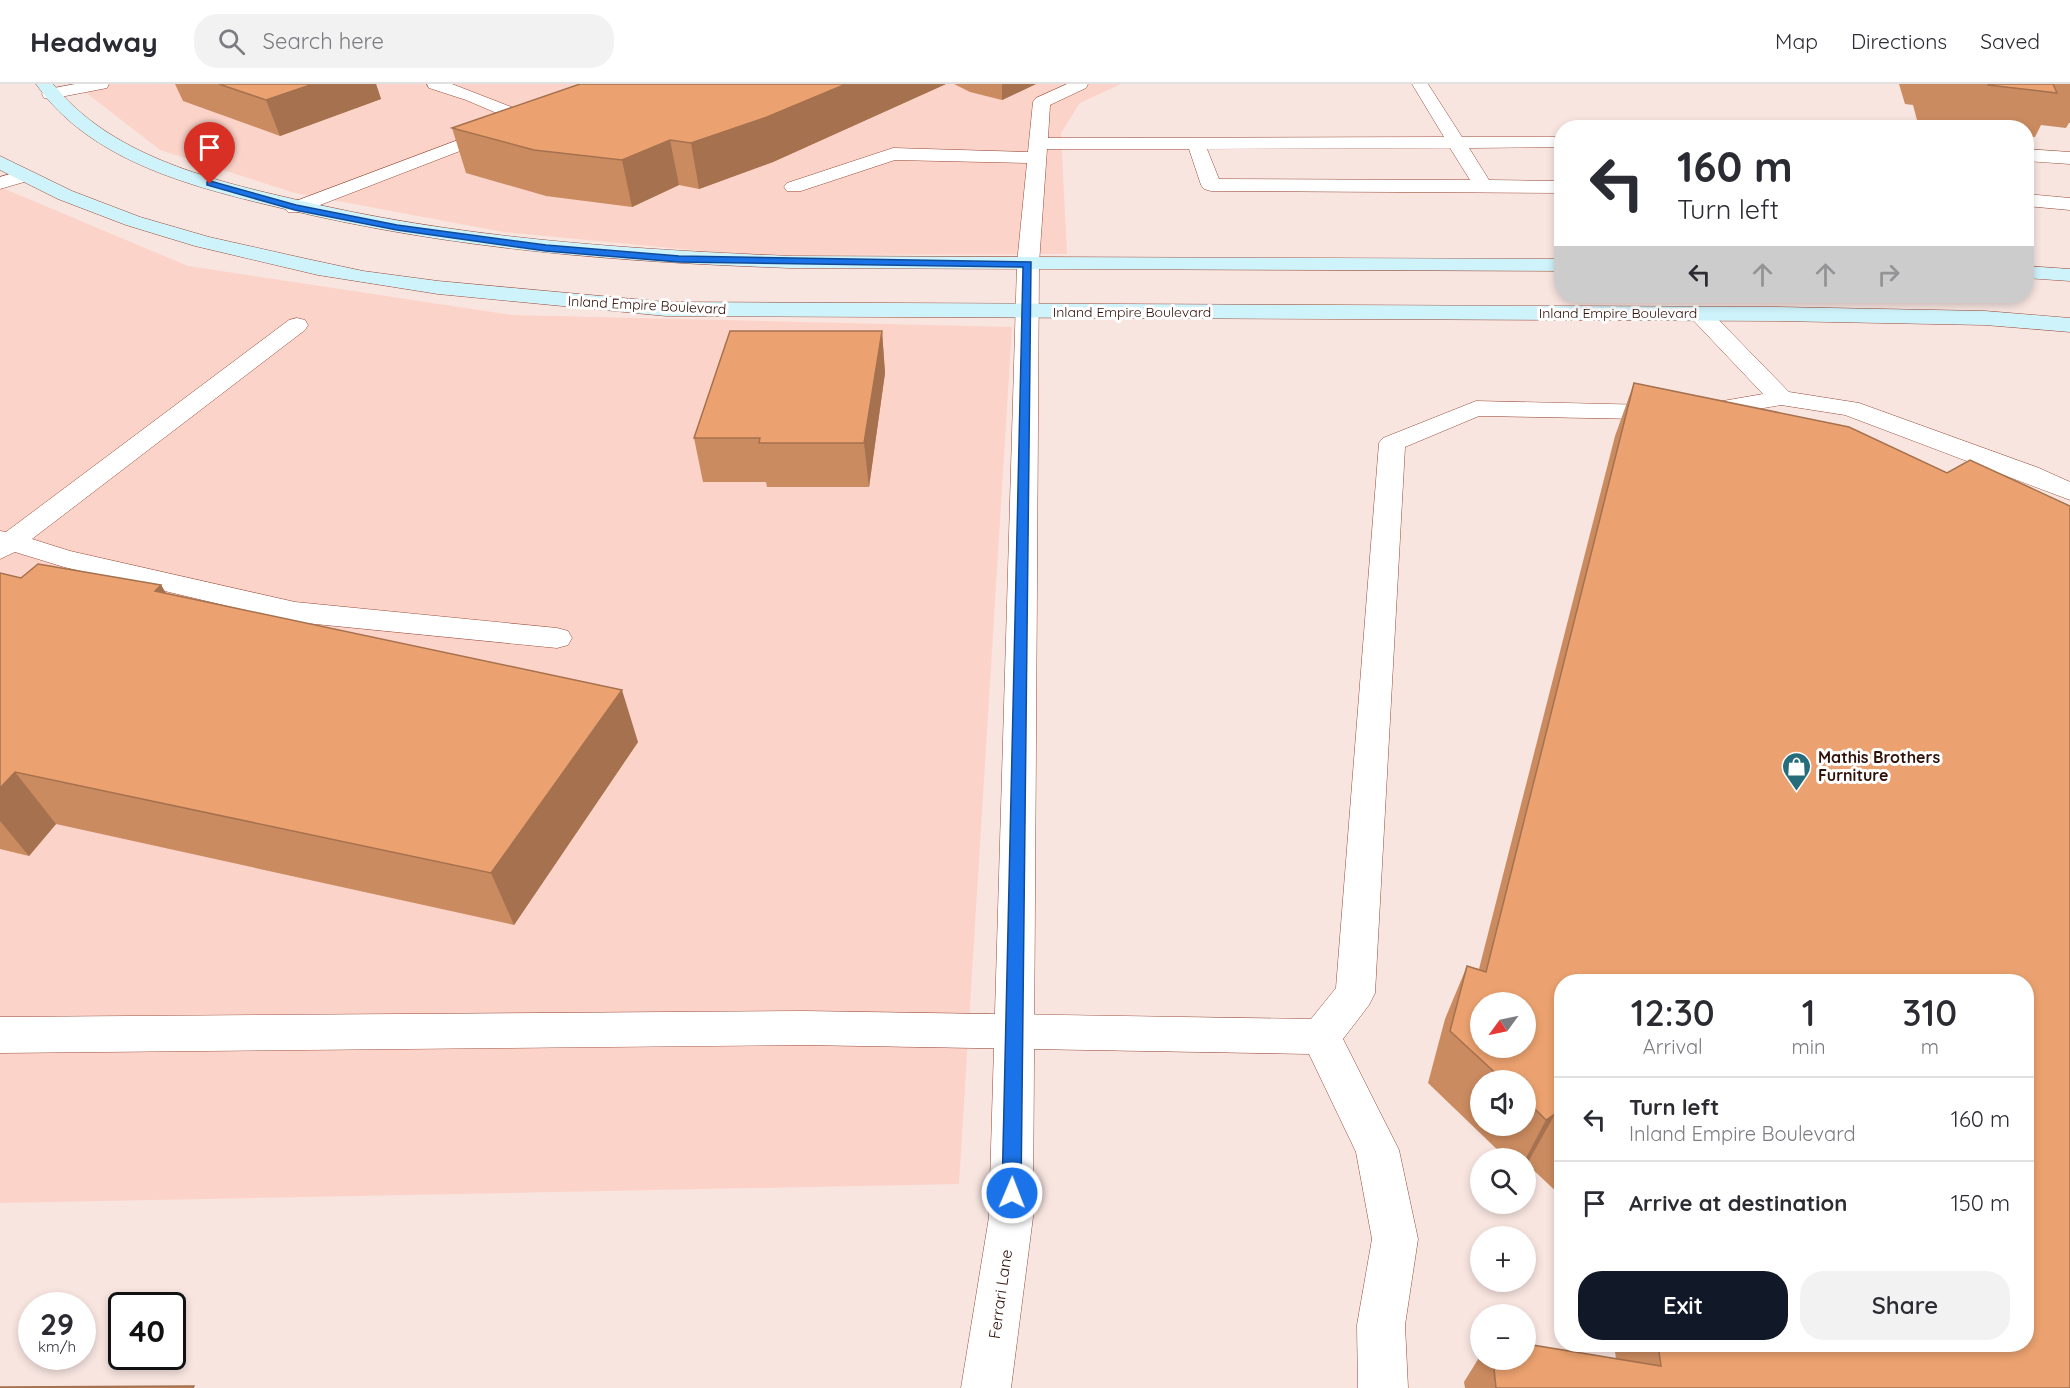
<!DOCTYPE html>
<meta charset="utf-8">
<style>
body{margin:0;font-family:Quicksand,sans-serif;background:#f2f2f3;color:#2b2b33;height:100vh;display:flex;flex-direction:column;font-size:22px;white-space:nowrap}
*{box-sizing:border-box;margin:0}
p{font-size:20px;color:#7c7c81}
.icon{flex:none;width:33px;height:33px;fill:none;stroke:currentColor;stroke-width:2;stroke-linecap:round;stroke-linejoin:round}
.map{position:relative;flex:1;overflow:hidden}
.side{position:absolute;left:1554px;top:890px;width:480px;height:378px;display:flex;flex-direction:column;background:#fff;border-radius:24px;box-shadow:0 3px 9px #0003}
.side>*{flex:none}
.hud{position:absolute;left:1554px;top:36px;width:480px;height:183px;border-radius:24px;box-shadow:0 3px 9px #0003;background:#fff;color:#2b2b33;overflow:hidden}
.needle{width:39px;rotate:237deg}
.fabs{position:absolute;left:1470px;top:908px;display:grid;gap:12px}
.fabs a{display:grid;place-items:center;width:66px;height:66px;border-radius:50%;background:#fff;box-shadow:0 3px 9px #0003;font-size:30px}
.speed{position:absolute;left:18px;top:1208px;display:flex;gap:12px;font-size:30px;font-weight:700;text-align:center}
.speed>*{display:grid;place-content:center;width:78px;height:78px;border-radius:50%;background:#fff;box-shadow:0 3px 9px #0003;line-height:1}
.speed small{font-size:15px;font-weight:400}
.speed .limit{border:3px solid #111;border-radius:9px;background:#fff;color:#111}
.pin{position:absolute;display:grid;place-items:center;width:51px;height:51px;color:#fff;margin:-62px -26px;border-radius:50% 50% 50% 0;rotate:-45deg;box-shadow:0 0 6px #0007}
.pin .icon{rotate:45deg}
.me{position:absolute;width:66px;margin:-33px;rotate:1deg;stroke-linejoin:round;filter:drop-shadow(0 0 4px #0008)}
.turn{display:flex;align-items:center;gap:21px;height:126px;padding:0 24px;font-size:27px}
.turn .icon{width:78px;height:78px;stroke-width:2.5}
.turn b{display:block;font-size:42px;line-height:51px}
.lanes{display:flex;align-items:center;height:57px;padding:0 24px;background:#0003;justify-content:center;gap:30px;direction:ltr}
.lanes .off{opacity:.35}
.eta{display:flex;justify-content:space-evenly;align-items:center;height:102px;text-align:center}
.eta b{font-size:36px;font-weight:600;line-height:42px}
.action{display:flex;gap:12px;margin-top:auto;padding:12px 24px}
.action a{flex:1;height:69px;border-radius:24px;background:#111827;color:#fff;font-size:24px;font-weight:600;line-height:69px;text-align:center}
.action a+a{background:#f2f2f3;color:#2b2b33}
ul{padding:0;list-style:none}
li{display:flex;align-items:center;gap:18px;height:84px;padding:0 24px;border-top:2px solid #e1e1e2}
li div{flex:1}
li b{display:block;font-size:22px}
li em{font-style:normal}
header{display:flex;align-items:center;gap:36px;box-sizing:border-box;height:84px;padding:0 30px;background:#fff;border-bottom:2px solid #e1e1e2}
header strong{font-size:28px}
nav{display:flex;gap:33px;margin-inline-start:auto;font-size:21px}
.search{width:420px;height:54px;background:#f2f2f3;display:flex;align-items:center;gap:15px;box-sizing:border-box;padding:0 21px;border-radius:24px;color:#7c7c81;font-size:22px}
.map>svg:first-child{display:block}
</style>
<header>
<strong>Headway</strong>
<div class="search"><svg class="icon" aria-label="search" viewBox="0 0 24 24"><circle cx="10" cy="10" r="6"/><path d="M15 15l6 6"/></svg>Search here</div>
<nav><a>Map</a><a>Directions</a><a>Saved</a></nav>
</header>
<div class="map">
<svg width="2070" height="1304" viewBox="0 0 2070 1304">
<rect width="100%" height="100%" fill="#f8e5e0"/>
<path fill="#fcd3c9" d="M75 0H1121L1080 19 1061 49 1067 170 745 171 503 148 295 109 160 66Z
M0 103 188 182 512 231 1012 243 959 1100 0 1119Z"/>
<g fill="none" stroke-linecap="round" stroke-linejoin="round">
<defs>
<path id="service" d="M75 0H109L107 4 50 15 44 14 42 10 44 6Z
M427 0H452L532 31 535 35 532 39H520L466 16 429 4Z
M1067 0H1088L1086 4 1050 21 1048 54 1444 53 1412 0H1428L1462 53H1562V63L1469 64 1489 96 1562 97V109L1211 107 1204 105 1201 101 1189 65H1047L1039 180 1036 185 1028 186 1020 185 1017 180 1027 79 895 76 801 107H787L784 103 787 99 893 64 1028 68 1033 18 1036 14ZM1450 64 1470 96 1219 95 1207 65Z
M498 41 504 42 507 46 504 50 302 128H288L285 124 288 120Z
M2026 65 2070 68V80L2026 77Z
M24 86 31 88 34 92 31 96 0 105V93Z
M2026 110 2070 114V126L2026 122Z
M1700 223 1708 225 1789 308 1859 319 2039 384 2070 398V416L1845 331 1781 321 1694 336 1479 332 1405 363 1375 909 1369 921 1343 955 1399 1066 1418 1155 1405 1241 1408 1304H1358L1357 1241 1372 1155 1356 1068 1309 970 804 961 0 969V933L804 927 1311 935 1336 904 1379 359 1383 354 1476 317 1694 322 1763 310 1692 235 1689 230 1692 225Z
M297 234 305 236 308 241 305 246 32 455 70 467 295 518 557 544 568 547 572 554 568 561 557 564 295 538 64 483 15 468 0 475V447L6 448 289 236Z"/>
<path id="tertiary" d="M1028 174 1036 175 1039 180 1033 1133 1011 1304H961L989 1133 1017 180 1020 175Z"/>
<path id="secondary" d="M36 0H53C109 70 206 95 289 114 454 154 621 165 790 172L1562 175V187L790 184C619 178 451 165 285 125 197 104 91 79 36 0Z
M0 72 72 107 140 133 209 153 307 175 363 187 438 197 666 218 1778 223 1985 227 2070 234V248L1985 241 1778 237 666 232 438 210 318 191 195 162 126 141 58 115 0 86Z
M2026 182 2070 185V197L2026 194Z"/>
</defs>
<use href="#service" stroke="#984a37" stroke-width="1"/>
<use href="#tertiary" stroke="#984a37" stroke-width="1"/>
<use href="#secondary" stroke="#984a37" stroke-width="1"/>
<use href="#service" fill="#fff" fill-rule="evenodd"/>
<use href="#tertiary" fill="#fff" fill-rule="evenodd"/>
<use href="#secondary" fill="#cff3fb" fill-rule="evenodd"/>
</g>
<path fill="#cb8b60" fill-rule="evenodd" d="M175 0H376L381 15 280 52 183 17Z
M580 0H946L773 78 699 105 679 101 632 123 546 112 466 89 452 44Z
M954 0H1036L1002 16 970 8Z
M1899 0H2070V39H2069L2066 44 2041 41 2035 53 2026 52V44H1967L1966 42 1917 36 1913 21 1905 20Z
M882 247 885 289 869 403H767L766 398H703L694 354Z
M1634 299 2070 1304H1465L1464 1298 1480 1272V1275H1616L1614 1260H2026L1562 897V1113L1527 1080 1526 1081V1074H1506L1428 999 1445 935 1467 882 1479 885 1615 352ZM1480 996H1526V1041H1480Z
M0 489 21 494 161 501 166 509 638 658 514 841 56 740 29 772 0 765Z"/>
<path fill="#a5714e" d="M313 0H376L381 15 280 52 266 16Z
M846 0H946L773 78 699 105 691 59Z
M1002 0H1036L1002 16Z
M670 56 679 101 632 123 622 76Z
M882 247 885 289 869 403 864 359Z
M161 501 192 553 155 507Z
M622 606 638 658 514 841 491 789Z
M15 688 56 740 29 772 0 737V704Z
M1555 1030 1527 1080 1526 1081V1074L1546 1036Z"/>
<path fill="#eca270" stroke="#a5714e" stroke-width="1.5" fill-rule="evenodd" d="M219 0H313L266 16Z
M580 0H846L767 33 691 59 670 56 622 76 534 66 452 44Z
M1988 0H2053L2057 9 1988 1Z
M730 247H882L864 359H759L760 354H694Z
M1634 299 1849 343 1947 389 1970 376 2070 422V1304H1496L1493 1275H1526V1260L1661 1282 1658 1260H2026V897H1562V1036L1555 1030 1546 1036 1526 1016V996H1503L1450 947 1467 882 1486 888ZM1480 918H1526V963H1480Z
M38 480 161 501 155 507 622 606 491 789 15 688 0 704V489L21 494Z
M194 1302 193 1304H0V1303Z"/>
<path fill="#1a73e8" stroke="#114b97" stroke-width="1.5" d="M210 97 296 121 397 141 546 161 679 172 1031 178 1021 1109 1018 1116 1012 1118 1005 1116 1002 1109 1023 183 679 178 546 167 397 146 295 126 207 101V98Z"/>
<defs>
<symbol id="shop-pin" viewBox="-11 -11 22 30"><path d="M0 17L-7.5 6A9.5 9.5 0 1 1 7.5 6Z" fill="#266c7b" stroke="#fff"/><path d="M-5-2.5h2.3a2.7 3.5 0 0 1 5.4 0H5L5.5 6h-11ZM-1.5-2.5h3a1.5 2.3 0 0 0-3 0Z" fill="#fff"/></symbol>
</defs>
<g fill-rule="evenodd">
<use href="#shop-pin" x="1780" y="666" width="33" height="45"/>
</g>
<g text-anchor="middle" stroke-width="6" stroke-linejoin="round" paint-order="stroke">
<g font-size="14" fill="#311109" stroke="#fff">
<text transform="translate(647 221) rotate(3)" y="5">Inland Empire Boulevard</text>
<text x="1132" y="233">Inland Empire Boulevard</text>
<text x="1618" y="234">Inland Empire Boulevard</text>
</g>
<g font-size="16" font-weight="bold" fill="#311109" stroke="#fff" text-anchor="start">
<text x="1818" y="679">Mathis Brothers<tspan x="1818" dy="18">Furniture</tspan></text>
</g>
<g font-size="16" fill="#311109" stroke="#fff">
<text transform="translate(1000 1210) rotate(-82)" y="6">Ferrari Lane</text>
</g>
</g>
</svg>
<div class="fabs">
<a><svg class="needle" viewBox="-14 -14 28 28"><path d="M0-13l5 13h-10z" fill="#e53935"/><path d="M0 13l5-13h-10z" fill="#7c7c81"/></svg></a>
<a><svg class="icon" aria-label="sound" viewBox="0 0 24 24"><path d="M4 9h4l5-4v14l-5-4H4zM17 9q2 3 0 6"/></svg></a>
<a><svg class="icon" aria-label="search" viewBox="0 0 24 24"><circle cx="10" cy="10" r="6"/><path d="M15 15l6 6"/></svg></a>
<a>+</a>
<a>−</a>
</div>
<div class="speed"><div>29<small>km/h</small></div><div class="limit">40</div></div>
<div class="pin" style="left:210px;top:100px;background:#d93025"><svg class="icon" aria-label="arrive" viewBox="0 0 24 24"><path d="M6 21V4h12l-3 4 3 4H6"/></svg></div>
<svg class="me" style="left:1012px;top:1109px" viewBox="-20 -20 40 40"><circle r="17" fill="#1a73e8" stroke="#fff" stroke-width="3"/><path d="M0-11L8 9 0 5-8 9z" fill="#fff"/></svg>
<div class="hud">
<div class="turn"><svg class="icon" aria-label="left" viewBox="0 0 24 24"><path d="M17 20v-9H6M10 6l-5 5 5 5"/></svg><div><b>160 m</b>Turn left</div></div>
<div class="lanes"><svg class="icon" aria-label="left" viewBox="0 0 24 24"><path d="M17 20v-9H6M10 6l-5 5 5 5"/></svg><svg class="icon off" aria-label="ahead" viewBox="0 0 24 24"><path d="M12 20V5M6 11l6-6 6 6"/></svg><svg class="icon off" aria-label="ahead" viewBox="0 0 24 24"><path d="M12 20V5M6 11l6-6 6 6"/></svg><svg class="icon off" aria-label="right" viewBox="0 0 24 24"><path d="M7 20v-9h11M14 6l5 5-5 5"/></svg></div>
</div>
<section class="side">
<div class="eta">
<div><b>12:30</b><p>Arrival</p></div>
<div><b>1</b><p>min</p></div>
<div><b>310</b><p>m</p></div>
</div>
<ul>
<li><svg class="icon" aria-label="left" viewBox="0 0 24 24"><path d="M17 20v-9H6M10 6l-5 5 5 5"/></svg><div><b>Turn left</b><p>Inland Empire Boulevard</p></div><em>160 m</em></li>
<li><svg class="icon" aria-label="arrive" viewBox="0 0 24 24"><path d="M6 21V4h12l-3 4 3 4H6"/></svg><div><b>Arrive at destination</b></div><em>150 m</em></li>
</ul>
<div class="action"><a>Exit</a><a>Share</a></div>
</section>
</div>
